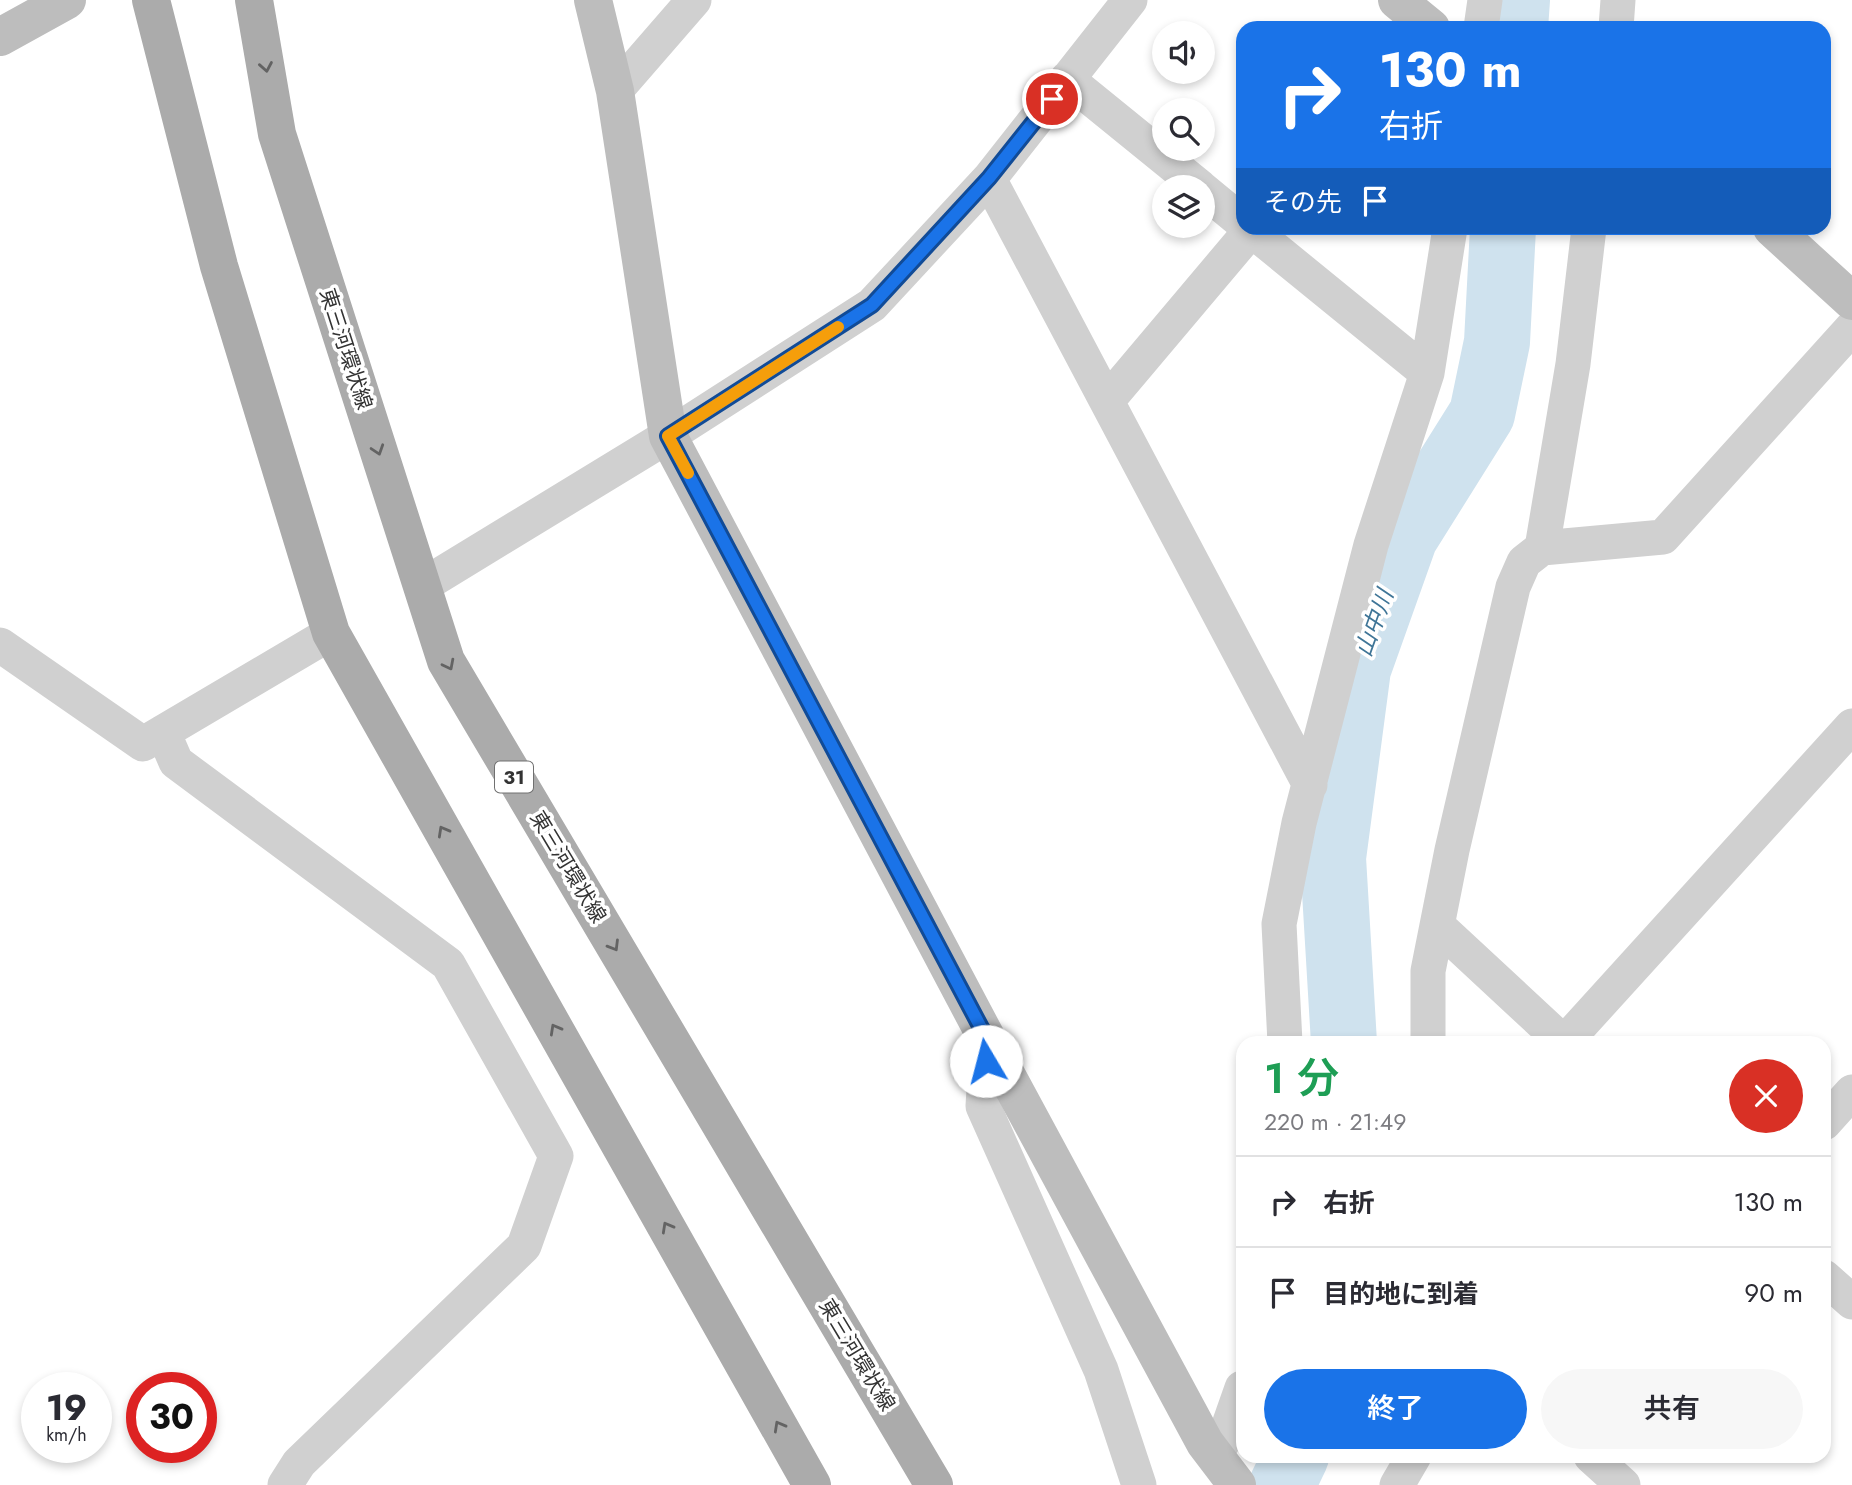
<!DOCTYPE html>
<html lang="ja">
<meta charset="utf-8">
<style>
body{margin:0;font-family:Jost,"Noto Sans JP",sans-serif;background:#f7f7f7;color:#2b2b33;height:100vh;display:flex;flex-direction:column;font-size:26px;white-space:nowrap}
*{box-sizing:border-box;margin:0}
p{font-size:23px;color:#7c7c81}
.icon{flex:none;width:38px;height:38px;fill:none;stroke:currentColor;stroke-width:2;stroke-linecap:round;stroke-linejoin:round}
.map{position:relative;flex:1;overflow:hidden}
.details{position:absolute;left:1236px;top:1036px;width:595px;height:427px;display:flex;flex-direction:column;background:#fff;border-radius:21px;box-shadow:0 4px 10px #0003}
.details>*{flex:none}
.top-card{position:absolute;left:1236px;top:21px;width:595px;height:214px;border-radius:21px;box-shadow:0 4px 10px #0003;background:#1a73e8;color:#fff;overflow:hidden}
.tools{position:absolute;left:1152px;top:21px;display:grid;gap:14px}
.tools a{display:grid;place-items:center;width:63px;height:63px;border-radius:50%;background:#fff;box-shadow:0 4px 10px #0003;font-size:35px}
.speed{position:absolute;left:21px;top:1372px;display:flex;gap:14px;font-size:35px;font-weight:700;text-align:center}
.speed>*{display:grid;place-content:center;width:91px;height:91px;border-radius:50%;background:#fff;box-shadow:0 4px 10px #0003;line-height:1}
.speed small{font-size:18px;font-weight:400}
.speed .limit{border:10px solid #d22;background:#fff;color:#111}
.pin{position:absolute;display:grid;place-items:center;width:60px;height:60px;color:#fff;margin:-30px;border:4px solid #fff;border-radius:50%;box-shadow:0 2px 7px #0007}
.me{position:absolute;width:77px;margin:-38px;rotate:352deg;stroke-linejoin:round;filter:drop-shadow(0 0 5px #0008)}
.turn{display:flex;align-items:center;gap:24px;height:147px;padding:0 28px;font-size:32px}
.turn .icon{width:91px;height:91px;stroke-width:2.5}
.turn b{display:block;font-size:49px;line-height:60px}
.then{display:flex;align-items:center;height:66px;padding:0 28px;background:#0003;gap:14px;font-size:26px}
.round{display:grid;place-items:center;flex:none;width:74px;height:74px;border-radius:37px;background:#f7f7f7}
.headline{display:flex;align-items:center;justify-content:space-between;height:119px;padding:0 28px}
h1{font-size:42px;font-weight:600;line-height:52px;color:#1e9e55}
.button{display:flex;gap:14px;margin-top:auto;padding:14px 28px}
.button a{flex:1;height:80px;border-radius:42px;background:#1a73e8;color:#fff;font-size:28px;font-weight:600;line-height:80px;text-align:center}
.button a+a{background:#f7f7f7;color:#2b2b33}
ul{padding:0;list-style:none}
li{display:flex;align-items:center;gap:21px;height:91px;padding:0 28px;border-top:2px solid #e1e1e2}
li div{flex:1}
li b{display:block;font-size:26px}
li em{font-style:normal}
.map>svg:first-child{display:block}
</style>
<div class="map">
<svg width="1852" height="1485" viewBox="0 0 1852 1485">
<rect width="100%" height="100%" fill="#fff"/>
<g fill="none" stroke-linecap="round" stroke-linejoin="round">
<path stroke="#cfe2ee" stroke-width="66" d="M1515 28 1517 0
M1344 1043 1333 858 1358 669 1405 537 1482 414 1497 342 1503 228
M1282 1485 1296 1456"/>
<path stroke="#d0d0d0" stroke-width="35" d="M1481 28 1485 0
M1616 28 1618 0
M1067 79 1200 187
M615 91 694 0
M989 179 1310 785
M1202 189 1242 222
M1249 228 1427 373
M1107 401 1252 229
M1542 548 1573 364 1589 228
M422 586 668 436 872 305 989 179 1130 0
M0 645 143 744 331 633
M163 732 176 762 448 964 556 1156 524 1246 299 1463 285 1485
M1438 926 1564 1043
M987 1039 983 1106 1101 1370 1139 1485
M1285 1043 1279 924 1299 823 1371 545 1427 373 1450 228
M1428 1043V971L1452 850 1513 587 1524 562 1542 548 1663 537 1852 328
M1564 1043 1852 726
M1824 1123 1852 1092
M1824 1277 1852 1302
M1214 1454 1223 1442 1242 1388
M1591 1456 1623 1485
M1397 1485 1414 1456"/>
<path stroke="#bdbdbd" stroke-width="38" d="M593 0 615 91 668 436 987 1039 1205 1443 1237 1485
M1397 0 1431 28
M0 37 67 0
M1772 228 1852 301"/>
<path stroke="#ababab" stroke-width="38" d="M151 0 219 266 331 633 812 1485
M254 0 277 134 446 661 934 1485"/>
</g>
<defs><path id="oneway-chevron" d="M-2-3.5L2.5 0L-2 3.5" fill="none" stroke-width="1.6" stroke-linecap="round" stroke-linejoin="round" transform="scale(1.75)"/></defs>
<g stroke="#636363">
<use href="#oneway-chevron" transform="translate(266 67) rotate(80)"/>
<use href="#oneway-chevron" transform="translate(378 450) rotate(72)"/>
<use href="#oneway-chevron" transform="translate(449 665) rotate(63)"/>
<use href="#oneway-chevron" transform="translate(443 831) rotate(-119)"/>
<use href="#oneway-chevron" transform="translate(614 946) rotate(59)"/>
<use href="#oneway-chevron" transform="translate(555 1029) rotate(-119)"/>
<use href="#oneway-chevron" transform="translate(667 1227) rotate(-119)"/>
<use href="#oneway-chevron" transform="translate(779 1426) rotate(-119)"/>
</g>
<g fill="none" stroke-linecap="round" stroke-linejoin="round">
<defs>
<path id="route" d="M986 1061 987 1039 668 436 872 305 989 178 1052 99"/>
</defs>
<use href="#route" stroke="#114b97" stroke-width="18"/>
<use href="#route" stroke="#1a73e8" stroke-width="12"/>
<path stroke="#f59e0b" stroke-width="12" d="M688 473 668 436 838 327"/>
</g>
<g text-anchor="middle" stroke-width="7" stroke-linejoin="round" paint-order="stroke">
<rect fill="#fff" stroke="#707070" stroke-width="2" x="495" y="761.5" width="38" height="31" rx="5"/>
<g font-size="19" font-weight="bold" fill="#333">
<text x="514" y="784">31</text>
</g>
<g font-size="21" fill="#333" stroke="#fff">
<text transform="translate(346 349) rotate(72)" y="7">東三河環状線</text>
<text transform="translate(568 867) rotate(59)" y="7">東三河環状線</text>
<text transform="translate(857 1355) rotate(59)" y="7">東三河環状線</text>
</g>
<g font-size="23" font-style="italic" fill="#3f7597" stroke="#fff">
<text transform="translate(1374 623) rotate(-70)" y="8">山中川</text>
</g>
</g>
</svg>
<div class="tools">
<a><svg class="icon" aria-label="sound" viewBox="0 0 24 24"><path d="M4 9h4l5-4v14l-5-4H4zM17 9q2 3 0 6"/></svg></a>
<a><svg class="icon" aria-label="search" viewBox="0 0 24 24"><circle cx="10" cy="10" r="6"/><path d="M15 15l6 6"/></svg></a>
<a><svg class="icon" aria-label="layers" viewBox="0 0 24 24"><path d="M12 4l9 5-9 5-9-5zM3 14l9 5 9-5"/></svg></a>
</div>
<div class="speed"><div>19<small>km/h</small></div><div class="limit">30</div></div>
<div class="pin" style="left:1052px;top:99px;background:#d93025"><svg class="icon" aria-label="arrive" viewBox="0 0 24 24"><path d="M6 21V4h12l-3 4 3 4H6"/></svg></div>
<svg class="me" style="left:986px;top:1061px" viewBox="-20 -20 40 40"><circle r="19" fill="#fff"/><path d="M0-13L10 11 0 6-10 11z" fill="#1a73e8"/></svg>
<div class="top-card">
<div class="turn"><svg class="icon" aria-label="right" viewBox="0 0 24 24"><path d="M7 20v-9h11M14 6l5 5-5 5"/></svg><div><b>130 m</b>右折</div></div>
<div class="then">その先<svg class="icon" aria-label="arrive" viewBox="0 0 24 24"><path d="M6 21V4h12l-3 4 3 4H6"/></svg></div>
</div>
<section class="details">
<div class="headline"><div><h1>1 分</h1><p>220 m · 21:49</p></div><a class="round" style="background:#d93025;color:#fff"><svg class="icon" aria-label="close" viewBox="0 0 24 24"><path d="M6 6l12 12M18 6L6 18"/></svg></a></div>
<ul>
<li><svg class="icon" aria-label="right" viewBox="0 0 24 24"><path d="M7 20v-9h11M14 6l5 5-5 5"/></svg><div><b>右折</b></div><em>130 m</em></li>
<li><svg class="icon" aria-label="arrive" viewBox="0 0 24 24"><path d="M6 21V4h12l-3 4 3 4H6"/></svg><div><b>目的地に到着</b></div><em>90 m</em></li>
</ul>
<div class="button"><a>終了</a><a>共有</a></div>
</section>
</div>
